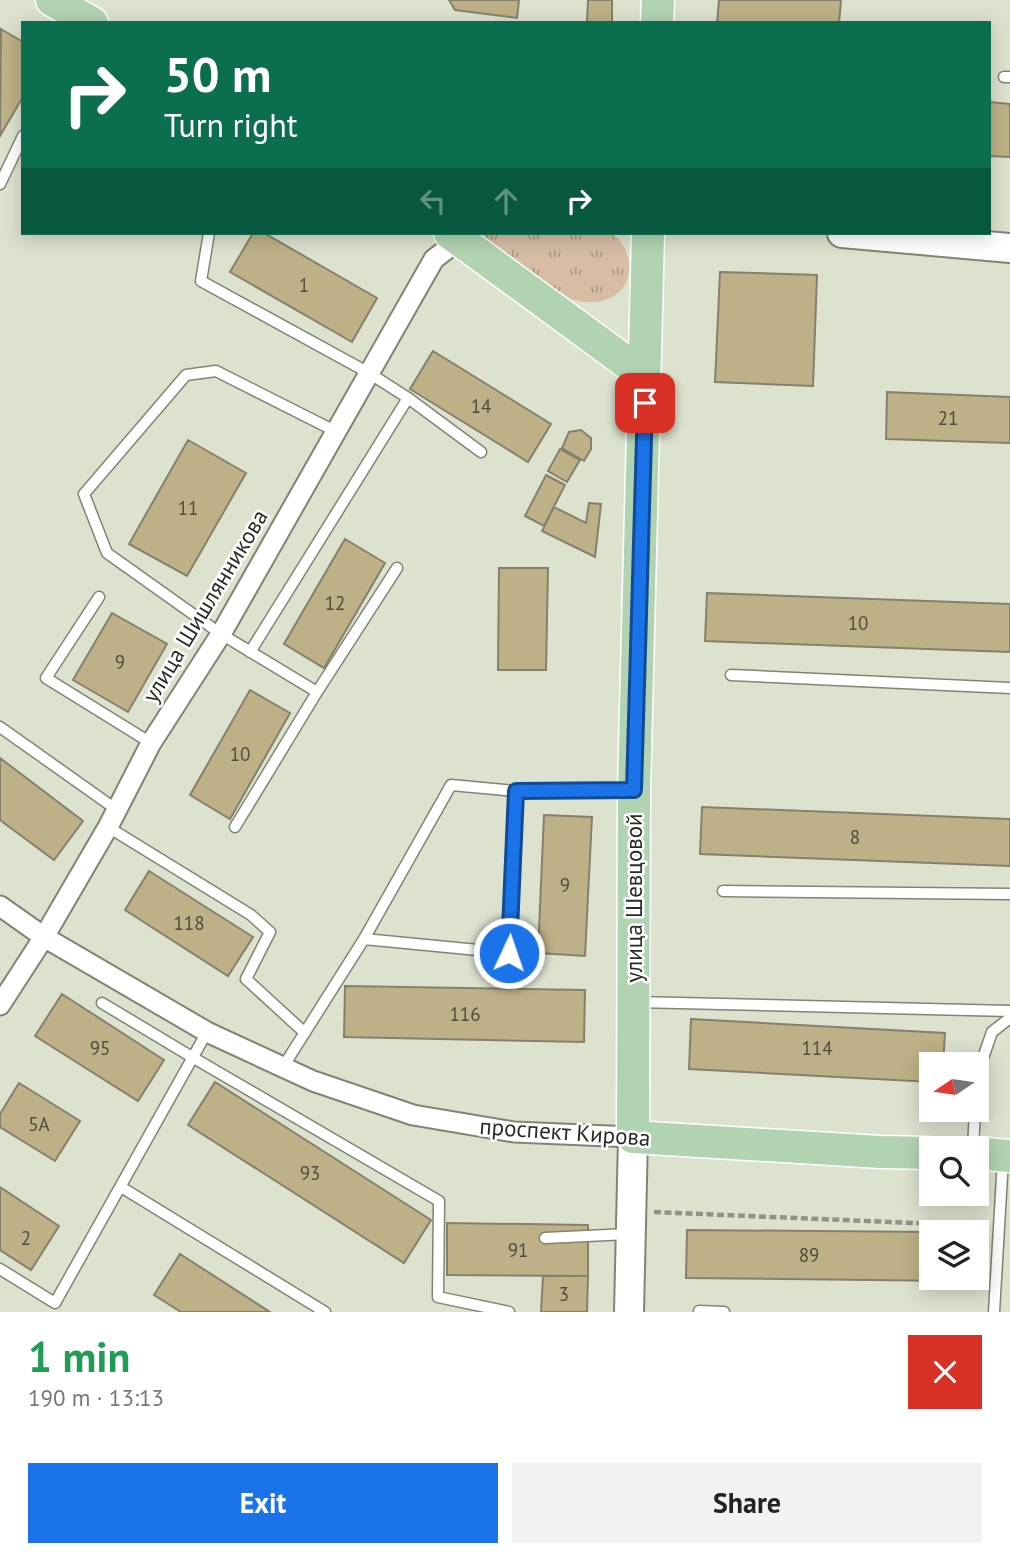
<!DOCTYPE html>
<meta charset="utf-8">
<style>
body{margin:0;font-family:"PT Sans",sans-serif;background:#f2f2f2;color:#222;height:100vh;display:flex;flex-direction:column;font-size:26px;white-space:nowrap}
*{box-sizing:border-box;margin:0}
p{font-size:23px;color:#767676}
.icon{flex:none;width:38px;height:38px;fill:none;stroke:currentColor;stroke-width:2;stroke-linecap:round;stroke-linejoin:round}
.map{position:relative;height:1312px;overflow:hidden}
.sheet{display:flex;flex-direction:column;background:#fff;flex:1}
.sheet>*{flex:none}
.hud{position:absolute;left:21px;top:21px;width:970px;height:214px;border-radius:0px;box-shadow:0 4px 18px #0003;background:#0b6e4f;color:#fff;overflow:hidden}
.needle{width:46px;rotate:257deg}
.buttons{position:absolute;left:919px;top:1052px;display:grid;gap:14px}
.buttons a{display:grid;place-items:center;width:70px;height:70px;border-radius:0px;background:#fff;box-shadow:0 4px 18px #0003;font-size:35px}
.pin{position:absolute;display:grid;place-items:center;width:60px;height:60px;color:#fff;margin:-30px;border-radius:14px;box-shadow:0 4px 10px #0006}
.me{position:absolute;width:77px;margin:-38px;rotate:3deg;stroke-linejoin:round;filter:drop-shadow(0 0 5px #0008)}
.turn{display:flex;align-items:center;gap:24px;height:147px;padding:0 28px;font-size:32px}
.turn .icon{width:91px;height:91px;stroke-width:2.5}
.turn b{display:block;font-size:49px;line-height:60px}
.lanes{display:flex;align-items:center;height:66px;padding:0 28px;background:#0003;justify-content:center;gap:35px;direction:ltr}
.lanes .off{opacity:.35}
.round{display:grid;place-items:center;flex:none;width:74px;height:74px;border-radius:0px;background:#f2f2f2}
.overview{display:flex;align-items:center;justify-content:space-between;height:119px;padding:0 28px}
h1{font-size:42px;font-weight:800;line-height:52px;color:#1e9e55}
.action{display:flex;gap:14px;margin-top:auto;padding:14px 28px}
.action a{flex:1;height:80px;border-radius:0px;background:#1a73e8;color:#fff;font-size:28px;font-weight:800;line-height:80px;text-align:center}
.action a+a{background:#f2f2f2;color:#222}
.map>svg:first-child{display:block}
</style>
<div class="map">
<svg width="1010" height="1312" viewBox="0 0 1010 1312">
<defs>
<pattern id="grass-tufts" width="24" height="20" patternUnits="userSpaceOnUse" patternTransform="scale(1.75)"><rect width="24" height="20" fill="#d6bda4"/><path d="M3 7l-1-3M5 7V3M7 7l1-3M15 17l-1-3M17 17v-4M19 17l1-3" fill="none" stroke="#ae9a85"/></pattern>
</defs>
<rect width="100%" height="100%" fill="#dde2cf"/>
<path fill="url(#grass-tufts)" d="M468 233H610C622 240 627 249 629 263 632 295 602 308 574 300 564 297 555 289 546 284 523 270 500 256 477 242Z"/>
<path fill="#beb187" stroke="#85806e" stroke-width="2" d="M449 0H519L517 18 455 10Z
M588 0H612V23H587Z
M719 0H841L839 23H717Z
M1 29 23 42V101L21 100 0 136Z
M989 102 1010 104V157L989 156Z
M253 233H264L377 298 352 342 230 272Z
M720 272 817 275 813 386 715 382Z
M433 351 551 424 528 462 410 389Z
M887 392 1010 397V443L886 439Z
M581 430 591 438V449L584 461 562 448 569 432Z
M188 440 246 473 187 576 129 544Z
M560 449 580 460 567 482 548 471Z
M546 475 565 485 544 526 525 516Z
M589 503 601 504 595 557 542 531 554 507 586 523Z
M345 539 385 563 324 668 284 644Z
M499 568H548L546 670H498Z
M707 593 1010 604V652L705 641Z
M112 613 167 644 128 712 73 680Z
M250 690 290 713 230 819 190 795Z
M0 758 83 821 54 860 0 820Z
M702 807 1010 819V866L700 854Z
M544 815 592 817 585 956 538 953Z
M149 871 253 937 228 976 125 910Z
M345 986 585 990 584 1042 344 1037Z
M62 994 164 1060 138 1101 35 1036Z
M691 1019 945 1033 943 1064H931V1082L689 1069Z
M215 1082 431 1220 404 1263 188 1125Z
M19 1083 80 1121 55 1161 0 1127V1114Z
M0 1187 59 1226 31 1270 0 1250Z
M447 1223 588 1225V1276L447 1275Z
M687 1230 931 1232V1278H956V1281L686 1278Z
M180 1254 270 1312H181L154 1295Z
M543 1276H588L587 1312H541Z"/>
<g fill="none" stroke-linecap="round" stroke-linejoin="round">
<defs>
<path id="lane" d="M1004 77H1010
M0 184 23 136
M209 233 201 281 369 373 408 398 481 452
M99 597 46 678 151 743
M250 652 408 398
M731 675 1010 688
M317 692 397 568
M0 727 117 810
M108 827 251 915 270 932 246 979 305 1033
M235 827 317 692 221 634 107 553 84 494 186 375 216 371 335 431
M723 891 1010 894
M364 939 509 953 516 791
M636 1002 1010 1011
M102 1003 192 1057 439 1201 438 1297 509 1312
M283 1067 364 939 451 785 516 791 629 790
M976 1078 992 1032 1010 1018
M973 1148 975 1110
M121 1187 325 1312
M545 1238 628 1234
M0 1269 55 1303 207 1032
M699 1311 724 1312
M994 1312 1003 1159"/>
<path id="street" d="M0 906 44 937 207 1032 313 1081 413 1115 514 1132 633 1137
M0 1005 44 937 108 827 151 743 221 634 434 259 459 240"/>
<path id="secondary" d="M842 233 1010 248
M629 1312 633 1137"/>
<path id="primary" d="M52 0 92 23
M657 23 658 0
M450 233 645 376
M648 233 634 790 633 1137 880 1152 931 1153
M976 1153 1010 1156"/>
</defs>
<use href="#lane" stroke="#808473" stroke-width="13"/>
<use href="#street" stroke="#808473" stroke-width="23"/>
<use href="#secondary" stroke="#808473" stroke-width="32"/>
<use href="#primary" stroke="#fff" stroke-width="35"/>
<path stroke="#8f9385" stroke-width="4.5" stroke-dasharray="7 3.5" stroke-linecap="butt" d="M654 1212 985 1226"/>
<use href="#lane" stroke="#fff" stroke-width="10"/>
<use href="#street" stroke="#fff" stroke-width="19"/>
<use href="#secondary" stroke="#fff" stroke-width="28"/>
<use href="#primary" stroke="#b2d3b2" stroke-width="32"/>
</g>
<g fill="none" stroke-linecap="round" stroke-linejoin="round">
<defs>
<path id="route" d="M509 953 516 791 634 790 645 403"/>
</defs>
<use href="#route" stroke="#114b97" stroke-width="18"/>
<use href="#route" stroke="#1a73e8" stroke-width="12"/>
</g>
<g text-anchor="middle" stroke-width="5" stroke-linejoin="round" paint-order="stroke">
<g font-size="19" fill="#4e4c3d">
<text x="304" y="292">1</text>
<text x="481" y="413">14</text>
<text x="948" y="425">21</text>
<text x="188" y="515">11</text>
<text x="335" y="610">12</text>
<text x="858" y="630">10</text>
<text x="120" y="669">9</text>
<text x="240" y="761">10</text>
<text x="855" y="844">8</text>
<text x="565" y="892">9</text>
<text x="189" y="930">118</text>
<text x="465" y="1021">116</text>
<text x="100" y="1055">95</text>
<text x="817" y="1055">114</text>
<text x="39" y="1131">5А</text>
<text x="310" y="1180">93</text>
<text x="26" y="1245">2</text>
<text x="518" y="1257">91</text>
<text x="809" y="1262">89</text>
<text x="564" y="1301">3</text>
</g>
<g font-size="23" fill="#292b24" stroke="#fff">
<text transform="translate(205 606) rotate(-59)" y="8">улица Шишлянникова</text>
<text transform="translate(634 898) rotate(-90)" y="8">улица Шевцовой</text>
<text transform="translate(565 1132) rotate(4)" y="8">проспект Кирова</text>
</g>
</g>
</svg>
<div class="buttons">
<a><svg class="needle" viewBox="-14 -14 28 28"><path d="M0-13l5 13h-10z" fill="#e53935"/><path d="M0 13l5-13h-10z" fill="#767676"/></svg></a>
<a><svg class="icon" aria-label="search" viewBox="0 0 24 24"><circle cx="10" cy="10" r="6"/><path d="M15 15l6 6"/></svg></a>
<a><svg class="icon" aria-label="layers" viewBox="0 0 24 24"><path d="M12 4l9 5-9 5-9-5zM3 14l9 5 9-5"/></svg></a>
</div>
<div class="pin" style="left:645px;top:403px;background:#d93025"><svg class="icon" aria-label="arrive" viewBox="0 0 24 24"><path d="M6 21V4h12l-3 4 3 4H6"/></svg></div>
<svg class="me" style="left:509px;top:953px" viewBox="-20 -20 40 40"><circle r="17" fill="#1a73e8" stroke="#fff" stroke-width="3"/><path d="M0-11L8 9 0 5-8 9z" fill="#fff"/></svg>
<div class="hud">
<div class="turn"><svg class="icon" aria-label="right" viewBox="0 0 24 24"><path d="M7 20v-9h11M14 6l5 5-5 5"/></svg><div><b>50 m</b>Turn right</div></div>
<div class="lanes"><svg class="icon off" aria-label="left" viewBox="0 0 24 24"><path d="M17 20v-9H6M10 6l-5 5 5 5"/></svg><svg class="icon off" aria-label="ahead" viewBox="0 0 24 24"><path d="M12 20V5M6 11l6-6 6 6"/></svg><svg class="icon" aria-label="right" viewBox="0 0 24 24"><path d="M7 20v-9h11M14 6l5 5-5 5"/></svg></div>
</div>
</div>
<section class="sheet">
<div class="overview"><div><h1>1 min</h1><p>190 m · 13:13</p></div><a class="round" style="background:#d93025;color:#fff"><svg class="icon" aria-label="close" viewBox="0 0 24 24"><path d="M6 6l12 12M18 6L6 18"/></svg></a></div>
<div class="action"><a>Exit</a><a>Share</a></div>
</section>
